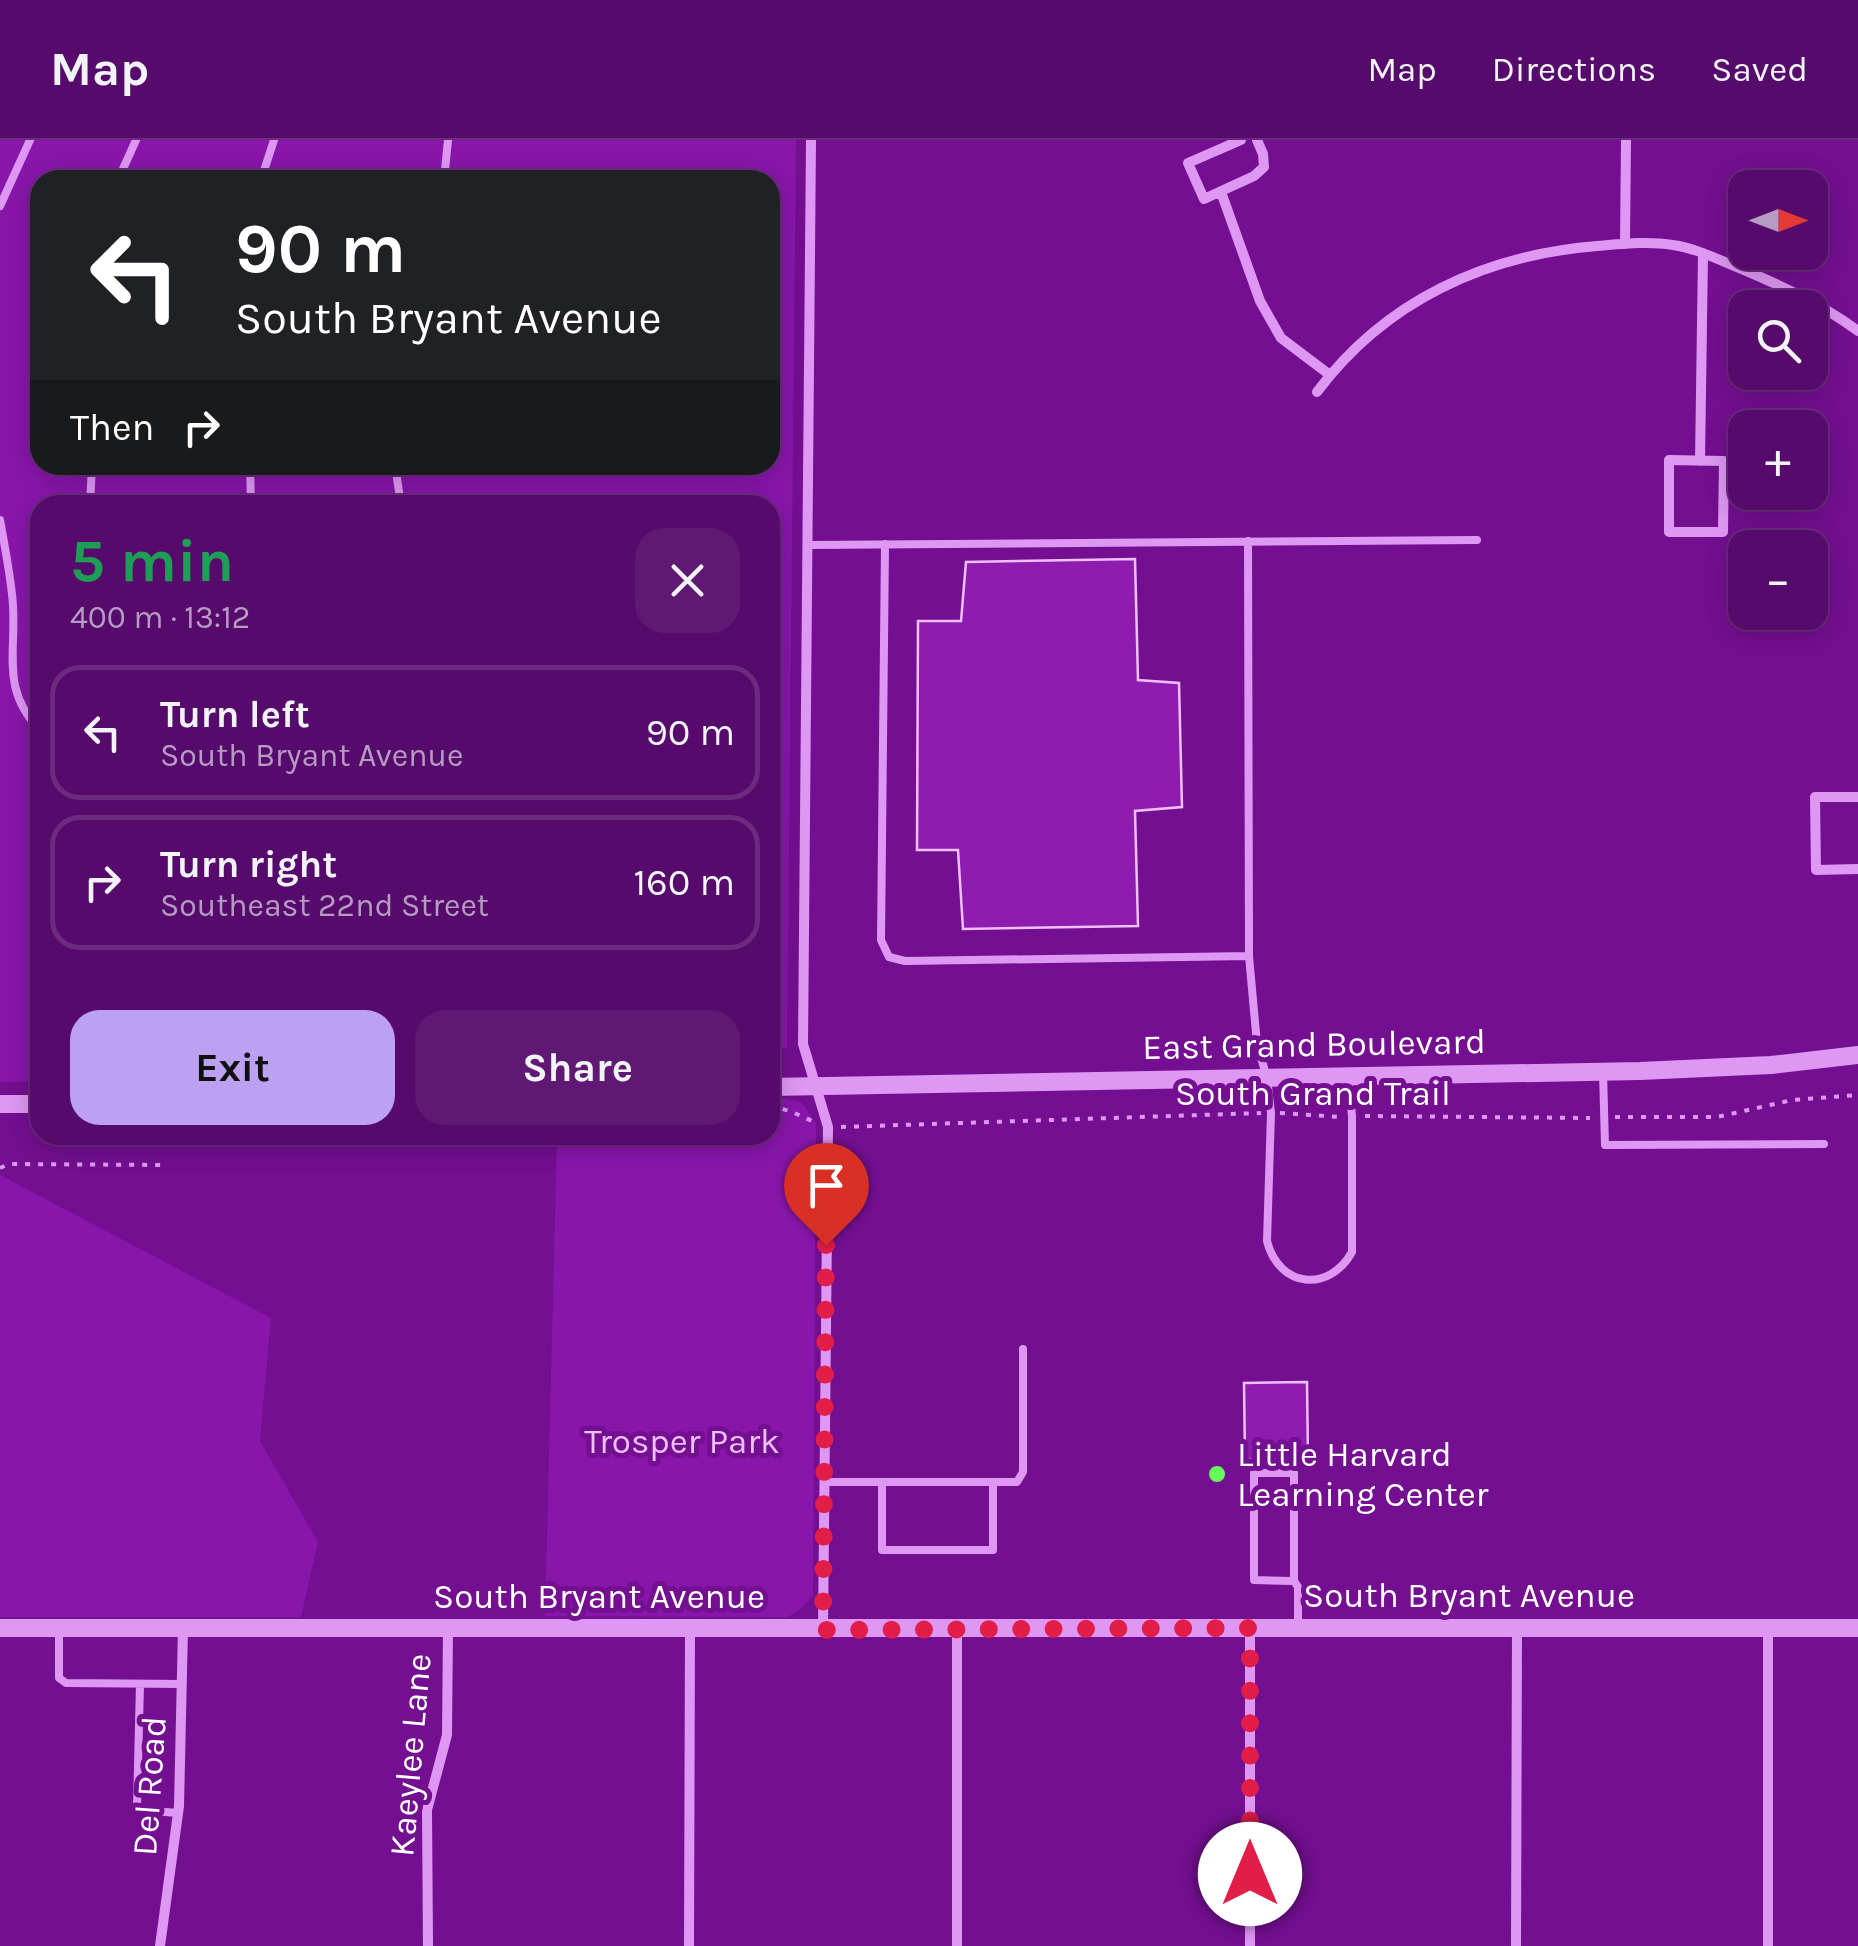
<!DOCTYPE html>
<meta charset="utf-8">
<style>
body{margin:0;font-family:Karla,sans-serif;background:#5f1974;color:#f1f3f6;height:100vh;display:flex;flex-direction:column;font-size:38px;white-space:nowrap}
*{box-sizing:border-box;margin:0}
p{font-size:32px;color:#b69bc2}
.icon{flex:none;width:55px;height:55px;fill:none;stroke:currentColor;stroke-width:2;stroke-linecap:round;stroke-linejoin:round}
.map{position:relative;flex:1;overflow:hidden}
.details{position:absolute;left:30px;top:355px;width:750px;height:650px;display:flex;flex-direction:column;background:#560b6c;border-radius:30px;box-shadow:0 5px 25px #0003,0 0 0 2px #6c2b7f}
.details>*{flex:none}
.hud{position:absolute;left:30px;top:30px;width:750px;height:305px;border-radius:30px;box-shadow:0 5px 25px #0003,0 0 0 2px #6c2b7f;background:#202124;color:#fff;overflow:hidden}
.needle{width:65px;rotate:90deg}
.tools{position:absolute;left:1728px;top:30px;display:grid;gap:20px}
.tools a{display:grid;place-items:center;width:100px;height:100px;border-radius:20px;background:#560b6c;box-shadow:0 5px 25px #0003,0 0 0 2px #6c2b7f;font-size:50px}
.pin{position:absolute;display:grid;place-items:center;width:85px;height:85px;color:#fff;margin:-102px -42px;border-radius:50% 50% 50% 0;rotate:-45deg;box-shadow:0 0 10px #0007}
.pin .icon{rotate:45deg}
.me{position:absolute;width:110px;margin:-55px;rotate:0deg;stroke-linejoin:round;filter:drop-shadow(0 0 8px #0008)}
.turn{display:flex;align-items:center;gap:35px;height:210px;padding:0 40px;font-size:45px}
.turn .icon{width:130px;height:130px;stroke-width:2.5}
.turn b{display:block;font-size:70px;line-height:85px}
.then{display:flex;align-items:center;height:95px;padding:0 40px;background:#0003;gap:20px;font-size:38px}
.round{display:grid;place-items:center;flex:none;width:105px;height:105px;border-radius:30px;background:#5f1974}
.headline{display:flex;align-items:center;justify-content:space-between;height:170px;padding:0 40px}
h1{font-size:60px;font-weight:700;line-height:75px;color:#1e9e55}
.action{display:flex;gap:20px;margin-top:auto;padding:20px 40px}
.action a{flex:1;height:115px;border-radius:30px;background:#bca0f2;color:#111;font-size:40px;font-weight:700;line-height:115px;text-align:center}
.action a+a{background:#5f1974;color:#f1f3f6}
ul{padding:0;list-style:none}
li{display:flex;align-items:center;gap:30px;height:135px;margin:0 20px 15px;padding:0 20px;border:5px solid #6c2b7f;border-radius:30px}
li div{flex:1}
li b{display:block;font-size:38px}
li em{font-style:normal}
header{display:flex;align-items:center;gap:60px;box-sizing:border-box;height:140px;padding:0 50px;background:#560b6c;border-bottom:2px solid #6c2b7f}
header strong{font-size:48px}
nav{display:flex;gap:55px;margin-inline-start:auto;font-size:35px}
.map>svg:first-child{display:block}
</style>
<header>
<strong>Map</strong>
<nav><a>Map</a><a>Directions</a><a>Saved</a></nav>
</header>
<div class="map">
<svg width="1858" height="1806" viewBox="0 0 1858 1806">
<rect width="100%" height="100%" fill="#730f90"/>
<path fill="#8816aa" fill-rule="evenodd" d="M0 0H796L787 908H770V365H40V941L0 942ZM40 40H770V325H40Z
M779 957 801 962 816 983 813 1455 802 1468 788 1477 545 1476 557 995H770V958Z
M0 1035 271 1178 260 1301 318 1402 301 1477H0Z"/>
<path fill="#8e1caf" stroke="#efbffe" stroke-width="2.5" d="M1135 419 1138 540 1179 543 1182 667 1135 671 1138 786 963 789 958 710H917L918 481H961L966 422Z
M1307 1242 1308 1319 1245 1320 1244 1243Z"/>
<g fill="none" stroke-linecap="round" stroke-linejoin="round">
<path stroke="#de98f3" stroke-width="4" stroke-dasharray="5 8" stroke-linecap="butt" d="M770 966 790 971 812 981
M1280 973 1341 977
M1365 976 1590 978
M1615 977H1717L1792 960 1858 955
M841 987 1261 973
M0 1028 9 1024 164 1025"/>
<path stroke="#de98f3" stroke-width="8" d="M118 40 136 0
M261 40 274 0
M444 40 448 0
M0 66 30 0
M250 325 251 365
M395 325 401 365
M90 365 92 325
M0 380C5 408 11 437 13 465 16 515 1 550 40 590
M885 404 881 800 889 817 905 821 1249 816 1248 401
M808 405 1477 400
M1249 816 1257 904 1267 938 1271 973 1267 1101C1279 1148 1329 1153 1352 1112V976L1348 936
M1603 932 1605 1005 1824 1004
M824 1342H1017L1023 1332V1209
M882 1343V1410H993V1342
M1294 1441 1254 1440V1333H1294V1441L1298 1447V1488
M59 1488V1538L66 1543 182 1544
M140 1544 137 1667 139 1670 178 1673"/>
<path stroke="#de98f3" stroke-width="10" d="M811 0 803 904 828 987 823 1490
M1241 0 1188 23 1204 59 1254 36 1264 27 1263 14 1257 0
M1221 52 1260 161 1281 198 1330 235
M1625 104 1626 0
M1317 252C1385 161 1485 115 1597 106 1622 104 1648 101 1673 105 1695 108 1717 119 1737 127 1780 145 1820 163 1858 191
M1669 320 1724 321 1723 392H1669Z
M1700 321 1703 113
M1858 657H1815L1816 730 1858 729
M957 1488V1806
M1250 1488V1806
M1768 1488V1806
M160 1806 179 1666 183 1488
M428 1806 427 1670 447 1595 448 1488
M689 1806 690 1488
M1516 1806 1517 1487"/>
<path stroke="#de98f3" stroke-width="18" d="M770 947 1640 931 1771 925 1858 915
M0 964H40
M0 1488H1858"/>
</g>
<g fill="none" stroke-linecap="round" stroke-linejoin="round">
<path stroke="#e11d48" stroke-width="18" stroke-dasharray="0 32.4" d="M826 1105 823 1490 1250 1488V1734"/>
</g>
<circle fill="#66ff5a" stroke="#730f90" stroke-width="4" cx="1217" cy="1334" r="10"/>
<g text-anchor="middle" stroke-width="10" stroke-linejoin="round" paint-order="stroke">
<g font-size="35" fill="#fff" stroke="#730f90">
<text transform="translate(1314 904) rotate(-1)" y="12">East Grand Boulevard</text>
<text x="1313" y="965">South Grand Trail</text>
<text x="1469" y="1467">South Bryant Avenue</text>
<text x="599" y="1468">South Bryant Avenue</text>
<text transform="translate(410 1615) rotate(-85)" y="12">Kaeylee Lane</text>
<text transform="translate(149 1646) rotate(-86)" y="12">Del Road</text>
</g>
<g font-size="35" fill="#efbffe" stroke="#730f90">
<text x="682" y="1313">Trosper Park</text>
</g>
<g font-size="35" fill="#fff" stroke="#730f90" text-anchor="start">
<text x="1237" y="1326">Little Harvard<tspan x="1237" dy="40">Learning Center</tspan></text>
</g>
</g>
</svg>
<div class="tools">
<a><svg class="needle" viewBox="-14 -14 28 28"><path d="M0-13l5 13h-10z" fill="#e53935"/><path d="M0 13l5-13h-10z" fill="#b69bc2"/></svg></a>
<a><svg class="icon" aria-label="search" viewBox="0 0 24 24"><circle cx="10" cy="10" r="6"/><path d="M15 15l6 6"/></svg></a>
<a>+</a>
<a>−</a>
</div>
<div class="pin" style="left:826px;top:1105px;background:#d93025"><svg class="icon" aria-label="arrive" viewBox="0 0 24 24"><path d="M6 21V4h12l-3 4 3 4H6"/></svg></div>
<svg class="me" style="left:1250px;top:1734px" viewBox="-20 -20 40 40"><circle r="19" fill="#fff"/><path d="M0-13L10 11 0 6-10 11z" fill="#e11d48"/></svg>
<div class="hud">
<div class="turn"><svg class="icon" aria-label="left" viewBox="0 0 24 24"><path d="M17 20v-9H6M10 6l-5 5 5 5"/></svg><div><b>90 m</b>South Bryant Avenue</div></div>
<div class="then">Then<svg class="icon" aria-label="right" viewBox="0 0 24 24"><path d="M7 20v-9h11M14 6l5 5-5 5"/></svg></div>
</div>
<section class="details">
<div class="headline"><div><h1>5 min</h1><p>400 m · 13:12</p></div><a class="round"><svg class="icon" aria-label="close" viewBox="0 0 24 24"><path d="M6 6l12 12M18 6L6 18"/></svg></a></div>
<ul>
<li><svg class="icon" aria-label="left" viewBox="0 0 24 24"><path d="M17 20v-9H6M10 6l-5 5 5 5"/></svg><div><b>Turn left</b><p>South Bryant Avenue</p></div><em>90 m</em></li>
<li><svg class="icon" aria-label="right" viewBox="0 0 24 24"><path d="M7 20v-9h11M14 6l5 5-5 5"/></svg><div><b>Turn right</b><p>Southeast 22nd Street</p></div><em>160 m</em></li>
</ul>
<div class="action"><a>Exit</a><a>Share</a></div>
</section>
</div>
